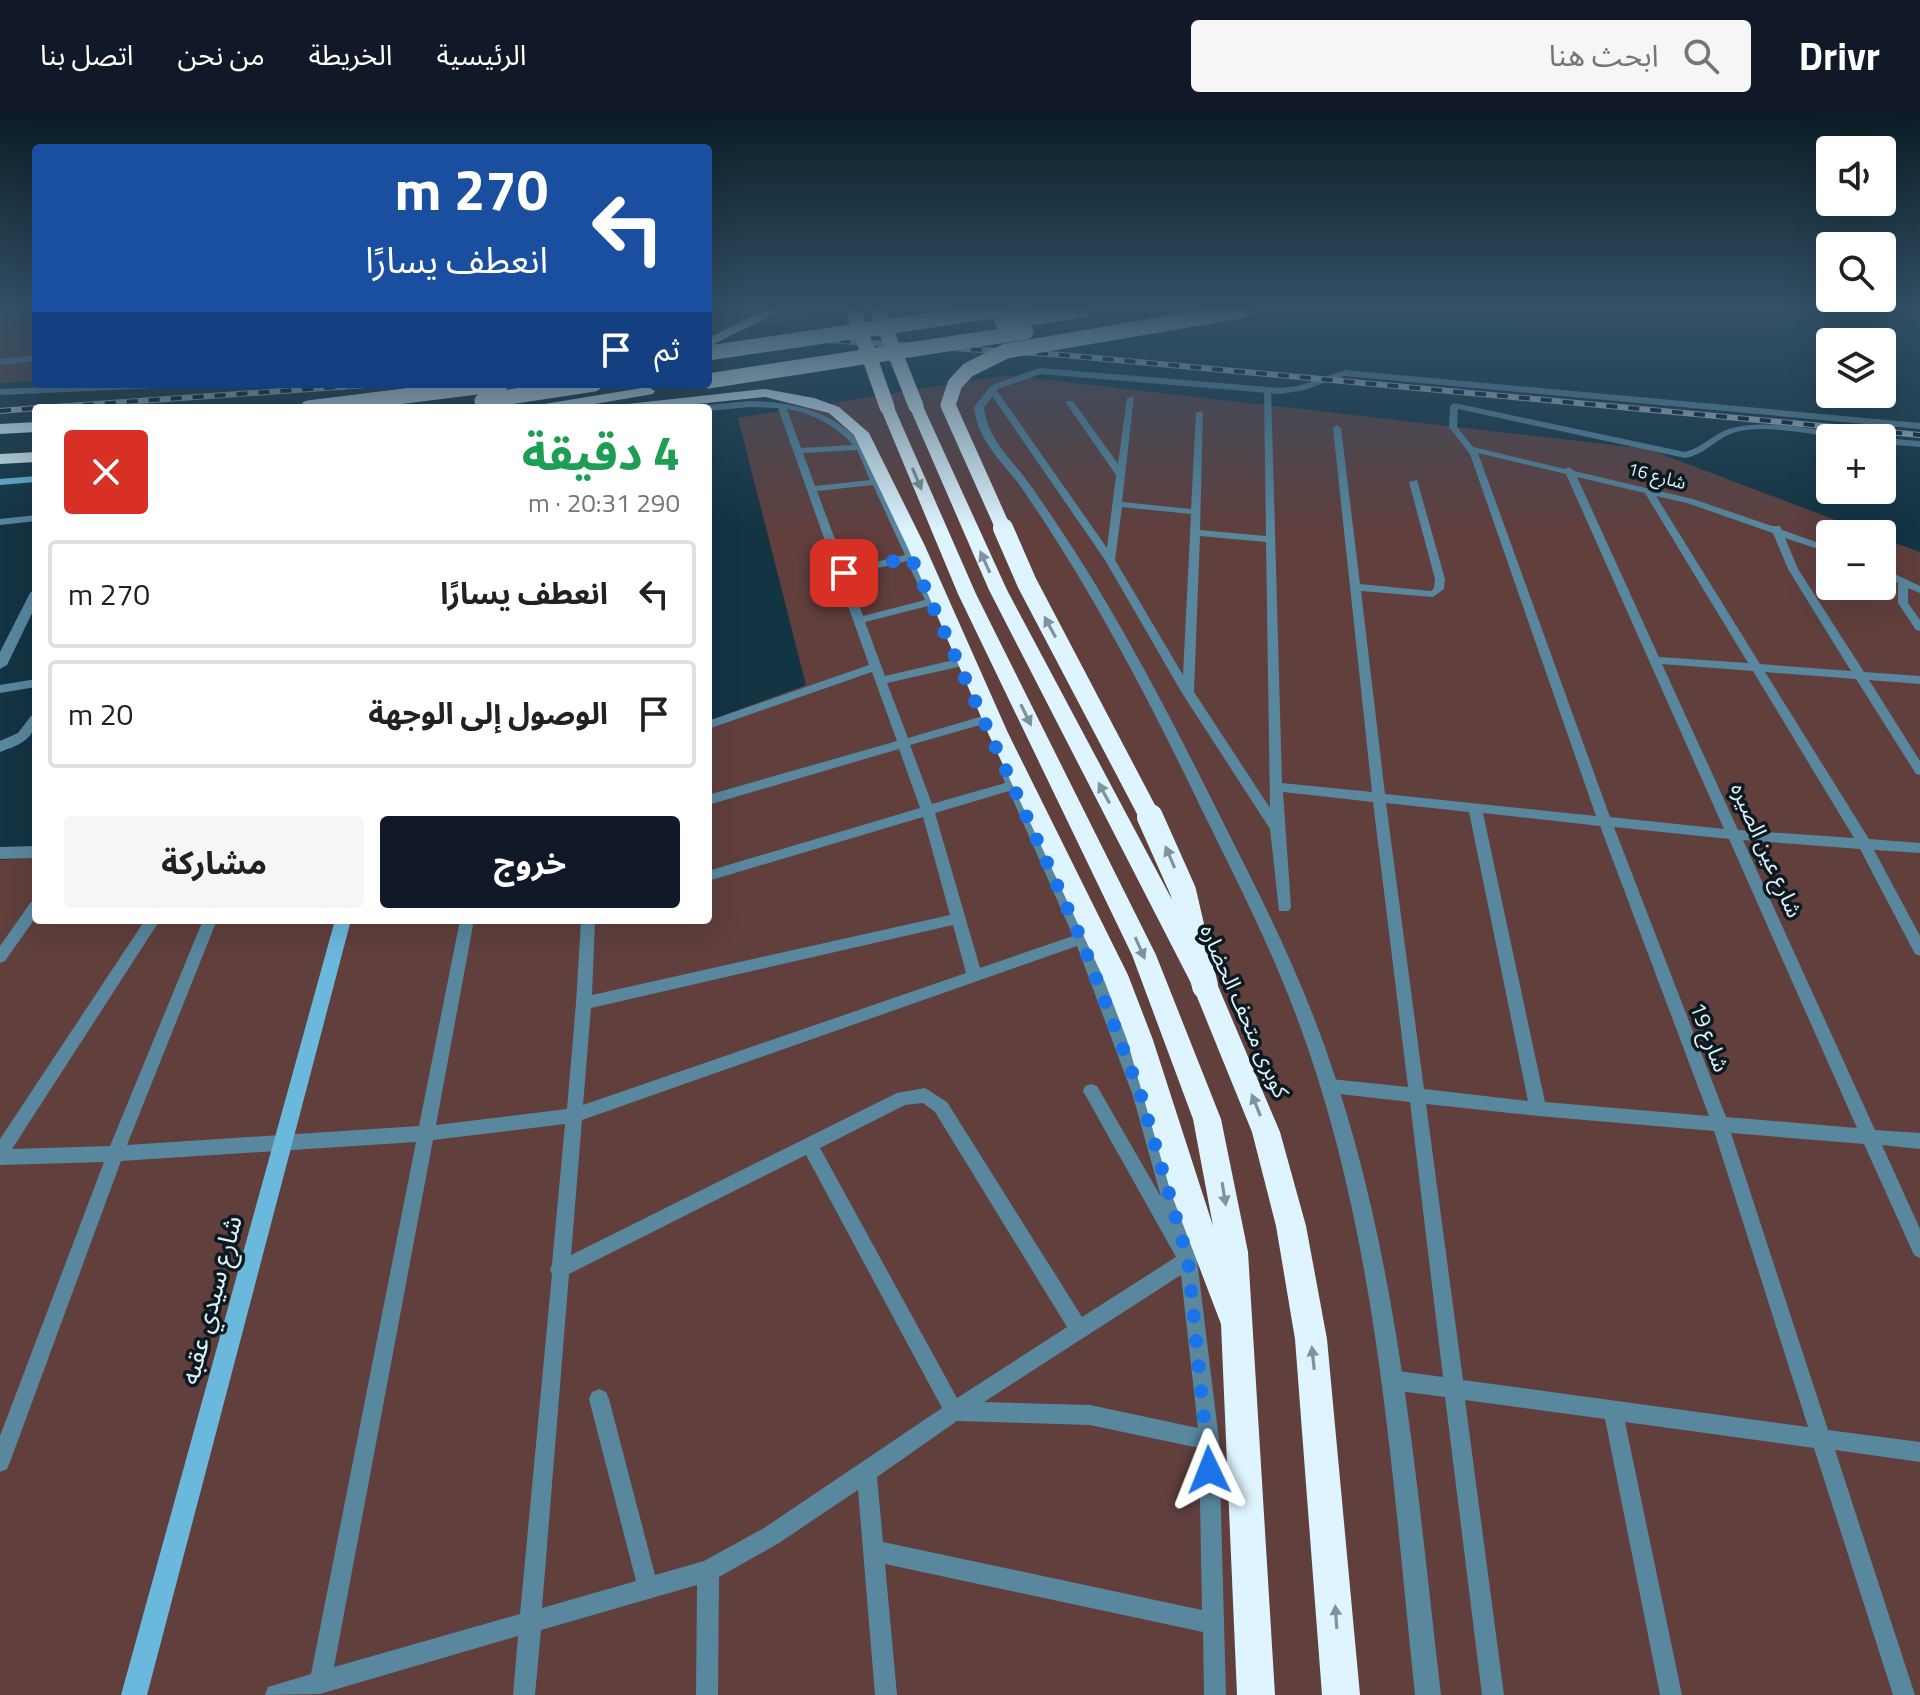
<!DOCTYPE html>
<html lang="ar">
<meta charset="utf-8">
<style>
body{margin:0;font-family:"Titillium Web","Noto Sans Arabic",sans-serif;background:#f6f6f6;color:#202124;direction:rtl;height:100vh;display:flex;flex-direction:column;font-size:30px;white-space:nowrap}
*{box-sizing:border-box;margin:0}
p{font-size:26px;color:#757577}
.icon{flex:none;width:44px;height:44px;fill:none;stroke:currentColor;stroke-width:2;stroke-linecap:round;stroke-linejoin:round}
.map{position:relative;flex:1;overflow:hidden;direction:ltr}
.side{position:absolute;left:32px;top:292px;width:680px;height:520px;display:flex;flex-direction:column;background:#fff;border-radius:8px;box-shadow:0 8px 32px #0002;direction:rtl}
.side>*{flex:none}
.guide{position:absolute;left:32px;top:32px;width:680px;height:244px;border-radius:8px;box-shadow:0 8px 32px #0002;direction:rtl;background:#1a4fa0;color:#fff;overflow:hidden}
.fabs{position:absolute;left:1816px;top:24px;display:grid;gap:16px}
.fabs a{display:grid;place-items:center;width:80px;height:80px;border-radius:8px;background:#fff;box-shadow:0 8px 32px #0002;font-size:40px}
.pin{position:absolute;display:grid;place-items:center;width:68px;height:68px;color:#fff;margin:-34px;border-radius:16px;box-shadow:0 4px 12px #0006}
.me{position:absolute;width:88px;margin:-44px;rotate:358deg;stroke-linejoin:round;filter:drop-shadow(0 0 6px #0008)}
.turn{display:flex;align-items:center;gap:28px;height:168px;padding:0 32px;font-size:36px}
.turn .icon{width:104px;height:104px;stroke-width:2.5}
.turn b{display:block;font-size:56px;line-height:68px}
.then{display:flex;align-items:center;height:76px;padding:0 32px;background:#0003;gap:16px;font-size:30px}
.round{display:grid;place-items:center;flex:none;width:84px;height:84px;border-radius:8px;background:#f6f6f6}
.head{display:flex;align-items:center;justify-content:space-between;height:136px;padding:0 32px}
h1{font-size:48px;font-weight:700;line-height:60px;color:#1e9e55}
.cta{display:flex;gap:16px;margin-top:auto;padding:16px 32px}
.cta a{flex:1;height:92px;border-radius:8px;background:#111827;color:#fff;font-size:32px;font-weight:700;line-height:92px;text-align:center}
.cta a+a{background:#f6f6f6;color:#202124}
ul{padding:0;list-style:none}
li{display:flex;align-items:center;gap:24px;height:108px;margin:0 16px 12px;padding:0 16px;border:4px solid #e0e0e0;border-radius:8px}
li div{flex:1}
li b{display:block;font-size:30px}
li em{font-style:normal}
header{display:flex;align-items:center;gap:48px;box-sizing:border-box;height:112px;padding:0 40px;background:#111827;color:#fff}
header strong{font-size:38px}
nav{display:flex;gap:44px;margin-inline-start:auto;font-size:28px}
.search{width:560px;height:72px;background:#f6f6f6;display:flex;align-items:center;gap:20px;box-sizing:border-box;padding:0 28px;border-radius:8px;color:#757577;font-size:30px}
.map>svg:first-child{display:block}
</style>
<header>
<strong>Drivr</strong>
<div class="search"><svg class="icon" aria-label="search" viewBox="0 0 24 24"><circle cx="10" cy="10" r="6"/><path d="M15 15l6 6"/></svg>ابحث هنا</div>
<nav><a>الرئيسية</a><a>الخريطة</a><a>من نحن</a><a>اتصل بنا</a></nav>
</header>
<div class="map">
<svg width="1920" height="1583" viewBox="0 0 1920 1583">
<rect width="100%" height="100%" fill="#133443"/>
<path fill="#603f3d" d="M0 198H36V269L0 271Z
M708 198H864L708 222Z
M1006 263 1648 337 1872 422H1830V474H1882V426L1920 440V1583H0V748L36 745V808H708V609L806 573 738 306Z"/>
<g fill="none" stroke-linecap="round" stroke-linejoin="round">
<path fill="#58879e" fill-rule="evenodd" d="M989 276H995L1107 436 1116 363 1066 291 1067 289H1073L1118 352 1127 286 1134 284 1122 390 1191 397 1196 301 1203 299 1200 418 1266 424 1264 278 1271 276 1282 671 1372 680 1333 316 1337 313 1341 316 1360 472 1431 479 1434 476 1435 467 1409 370 1417 368 1445 467 1444 477 1433 485 1361 479 1385 682 1596 704 1470 342 1449 315 1450 294 1454 291 1685 340C1702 336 1713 322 1729 317 1764 306 1819 318 1855 324L1856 326C1819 326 1772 311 1736 320 1717 325 1707 342 1685 346L1458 297 1457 315 1473 335 1565 357 1569 355 1574 359 1693 387 1772 414H1780L1782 418 1830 435V441L1785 426 1798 457 1864 560 1920 564V572L1869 568 1920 649V663L1916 662 1856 567 1765 560 1869 727 1920 731V741L1874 738 1920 824V844L1915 842 1860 737 1743 728 1875 1018 1920 1021V1037L1882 1033 1920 1117V1146L1914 1143 1864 1032 1731 1021 1828 1318 1920 1330V1350L1835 1338 1915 1583H1893L1814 1336 1625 1310 1682 1583H1660L1605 1307 1465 1288 1504 1583H1482L1445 1285 1391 1278 1384 1275 1381 1268 1384 1261 1391 1258 1443 1265 1410 990 1331 981 1325 979 1323 974 1325 969 1331 967 1408 975 1373 690 1283 680 1291 795 1289 799H1279L1270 717 1182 581 1105 448 988 278ZM1478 341 1566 362 1724 717 1610 705ZM1577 365 1645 381 1748 551 1659 545ZM1656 384 1687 391 1773 421 1788 457 1851 559 1760 552ZM1122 395 1191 402 1183 563 1115 448ZM1200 424 1266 430 1270 696 1194 580ZM1662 552 1753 559 1854 726 1738 718ZM1386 691 1469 700 1528 989 1424 977ZM1483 701 1600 714 1709 1004 1545 990ZM1614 715 1729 727 1857 1016 1726 1005ZM1426 992 1538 1004 1714 1019 1808 1315 1463 1268Z
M750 289C795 290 834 299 865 335L941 500 936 503 932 502 928 494 865 510 885 564 958 547 964 551 958 555 887 571 908 626 983 604 989 608 987 611 910 633 932 692 1005 671 1000 658 1006 654 1010 655 1088 827 1149 984 1197 1148 1219 1328 1226 1583H1204L1203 1520 885 1452 897 1583H875L858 1378 779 1431 719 1465 718 1583H696L697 1473 541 1518 535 1583H513L518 1524 320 1582 265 1583 268 1575 311 1562 416 1030 121 1049 10 1350 7 1357 0 1360V1324L104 1050 0 1053V1027L145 808H160L12 1037 110 1034 203 808H217L127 1033 419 1014 460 808H474L436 1013 567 997 576 891 581 808H595L592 883 950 803 923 705 708 769V759L920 696 899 637 708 693V683L897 629 872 560 708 617V609L869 553 778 296 750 295 708 299V296H704L708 293ZM787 297C813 301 835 313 853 333L801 336ZM857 338 870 368 815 374 803 341ZM873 373 905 443 846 457 817 379ZM907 449 925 488 863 504 848 463ZM1009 679 1073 824 980 856 935 701ZM953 813 966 861 583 993 591 896ZM1077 834 1133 984 1161 1085 1097 974 1091 972 1085 974 1083 979 1176 1145 1082 1205 947 990 925 976 897 981 571 1143 582 1008ZM923 991 935 1000 1067 1215 957 1286 820 1036 905 993ZM565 1012 552 1152 550 1158 552 1162 520 1502 334 1555 433 1028ZM806 1043 942 1296 764 1416 704 1449 655 1463 609 1287 606 1280 599 1277 592 1280 589 1287 636 1469 542 1496 569 1162ZM1181 1163 1198 1316 1090 1293 984 1290ZM957 1309 1090 1313 1199 1336 1202 1498 883 1430 877 1365Z
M1882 326 1920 329V335L1882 332Z
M1882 456 1920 474V481L1908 476V491L1920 508V519L1916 518 1898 491V471L1882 463Z
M36 789V805L5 849 0 851V834L31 790Z"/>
<path fill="#58879e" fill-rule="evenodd" d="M36 243V249L0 253V247Z
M1040 256 1280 276 1298 274 1345 258 1920 311V317L1345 264 1304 278 1280 282 1041 262 998 277 984 295C987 325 1008 344 1025 366 1035 379 1044 393 1053 406 1116 499 1167 598 1217 698 1243 750 1270 802 1293 855 1395 1085 1412 1336 1441 1583H1415C1389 1337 1376 1086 1277 856 1254 802 1228 751 1202 698 1154 598 1103 499 1042 406 1034 395 1027 383 1019 372 1000 348 977 327 974 295L992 273Z
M115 272H184L179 275 0 283V277Z
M36 403V409L0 413V407Z
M36 477V493L7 553 0 557V540L30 481Z
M36 567V575L0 581V573Z
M36 602C36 627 22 632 0 640V629L18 621 31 604Z
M36 734V746L0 747V735Z"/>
<path fill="#6bb8dd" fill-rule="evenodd" d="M36 364V370L0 373V367Z
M335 808H351L147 1583H121Z"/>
<path fill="#def4ff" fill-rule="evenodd" d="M766 198H782L708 235V226Z
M648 275 655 279 653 282 571 296H537L544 292Z
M765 277 814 286 839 295 869 321 925 434 1008 621 1128 863 1153 928 1213 1114 1193 1007 1132 843 958 482 880 295 882 292 894 295 976 482 1156 843 1221 1007 1248 1140 1275 1583H1237L1221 1212 1171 1081 1127 928 1102 863 988 621 907 434 854 323 829 301 765 285 659 296H620L627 292Z
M916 290 923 294 1007 478 1218 874 1280 1020 1306 1114 1327 1227 1360 1583H1322L1295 1227 1276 1114 1252 1020 1193 875 989 478 909 294Z
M36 310V320L0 322V312Z
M36 340V350L0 352V342Z"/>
<defs>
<path id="rail" d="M708 237 794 226 1063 243 1920 323
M39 296 381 272
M0 299 36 296"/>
</defs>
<use href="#rail" stroke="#a5bbc6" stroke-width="6"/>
<use href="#rail" stroke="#0c1a20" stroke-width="4" stroke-dasharray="11" stroke-linecap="butt"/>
<path stroke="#def4ff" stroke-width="15" d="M853 198 887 295
M878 198 916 294
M1002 210 1082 198
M708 241 1000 198
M708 269 1026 220
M482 289 594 272
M308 296 501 272
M1004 418 948 293 955 272 968 258 1006 239 1245 198"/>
<path stroke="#def4ff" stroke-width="20" d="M1003 416 1027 471 1151 707"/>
<path stroke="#def4ff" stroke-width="26" d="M1150 705 1183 779 1205 874"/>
</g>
<defs><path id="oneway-solid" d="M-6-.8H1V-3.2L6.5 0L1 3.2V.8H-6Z" transform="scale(2)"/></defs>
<g fill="#80929b">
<use href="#oneway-solid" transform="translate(917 367) rotate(67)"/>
<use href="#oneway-solid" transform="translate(985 450) rotate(-114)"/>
<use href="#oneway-solid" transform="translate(1050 515) rotate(-118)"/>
<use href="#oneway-solid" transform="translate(1026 603) rotate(64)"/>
<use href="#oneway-solid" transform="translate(1104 681) rotate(-118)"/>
<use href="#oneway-solid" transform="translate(1170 745) rotate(-113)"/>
<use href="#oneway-solid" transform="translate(1140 836) rotate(66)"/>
<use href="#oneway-solid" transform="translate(1256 993) rotate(-112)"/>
<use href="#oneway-solid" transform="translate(1224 1082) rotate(81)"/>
<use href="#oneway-solid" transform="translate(1313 1246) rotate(-96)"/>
<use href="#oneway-solid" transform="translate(1336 1505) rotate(-94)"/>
</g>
<linearGradient id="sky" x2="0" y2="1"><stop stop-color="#0a1d25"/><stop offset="0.47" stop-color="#335066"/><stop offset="1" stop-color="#335066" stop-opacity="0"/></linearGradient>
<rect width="1920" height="419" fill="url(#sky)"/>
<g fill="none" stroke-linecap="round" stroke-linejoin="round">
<path stroke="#1a73e8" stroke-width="14" stroke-dasharray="0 25.2" d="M844 461 911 445 1081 827 1141 984 1188 1148 1209 1358"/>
</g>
<g text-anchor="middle" stroke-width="7" stroke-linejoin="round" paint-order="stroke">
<g font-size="18" fill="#ddeff9" stroke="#0c1a20">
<text transform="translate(1657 364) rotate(15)" y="6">شارع 16</text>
</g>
<g font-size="22" fill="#ddeff9" stroke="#0c1a20">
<text transform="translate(1767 738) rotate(66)" y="8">شارع عين الصيره</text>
<text transform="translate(1245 899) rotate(66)" y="8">كوبرى متحف الحضاره</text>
<text transform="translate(1710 925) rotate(69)" y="8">شارع 19</text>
</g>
<g font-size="26" fill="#ddeff9" stroke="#0c1a20">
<text transform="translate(211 1188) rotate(-75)" y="9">شارع سيدي عقبه</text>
</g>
</g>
</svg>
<div class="fabs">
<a><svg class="icon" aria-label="sound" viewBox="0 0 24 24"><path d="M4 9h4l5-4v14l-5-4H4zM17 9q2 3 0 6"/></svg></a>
<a><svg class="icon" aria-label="search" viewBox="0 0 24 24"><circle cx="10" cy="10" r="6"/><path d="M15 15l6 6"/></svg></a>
<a><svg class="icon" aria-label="layers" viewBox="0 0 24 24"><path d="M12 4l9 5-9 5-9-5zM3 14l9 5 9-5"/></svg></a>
<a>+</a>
<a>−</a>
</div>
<div class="pin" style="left:844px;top:461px;background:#d93025"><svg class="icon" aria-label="arrive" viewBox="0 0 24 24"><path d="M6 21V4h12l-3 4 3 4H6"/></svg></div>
<svg class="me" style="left:1209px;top:1358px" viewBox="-20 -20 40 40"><path d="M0-17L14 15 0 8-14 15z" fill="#1a73e8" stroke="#fff" stroke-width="4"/></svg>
<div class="guide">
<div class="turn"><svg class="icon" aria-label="left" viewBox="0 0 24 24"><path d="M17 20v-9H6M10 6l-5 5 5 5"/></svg><div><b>270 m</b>انعطف يسارًا</div></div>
<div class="then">ثم<svg class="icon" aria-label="arrive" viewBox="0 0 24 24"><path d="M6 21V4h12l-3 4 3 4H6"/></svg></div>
</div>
<section class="side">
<div class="head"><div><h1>4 دقيقة</h1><p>290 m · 20:31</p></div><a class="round" style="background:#d93025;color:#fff"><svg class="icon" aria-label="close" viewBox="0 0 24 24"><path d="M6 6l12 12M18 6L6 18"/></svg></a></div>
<ul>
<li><svg class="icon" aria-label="left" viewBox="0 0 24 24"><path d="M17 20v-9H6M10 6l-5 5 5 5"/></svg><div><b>انعطف يسارًا</b></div><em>270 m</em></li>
<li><svg class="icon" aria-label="arrive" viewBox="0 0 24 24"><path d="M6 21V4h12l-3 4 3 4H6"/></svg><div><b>الوصول إلى الوجهة</b></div><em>20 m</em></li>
</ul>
<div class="cta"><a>خروج</a><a>مشاركة</a></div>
</section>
</div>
